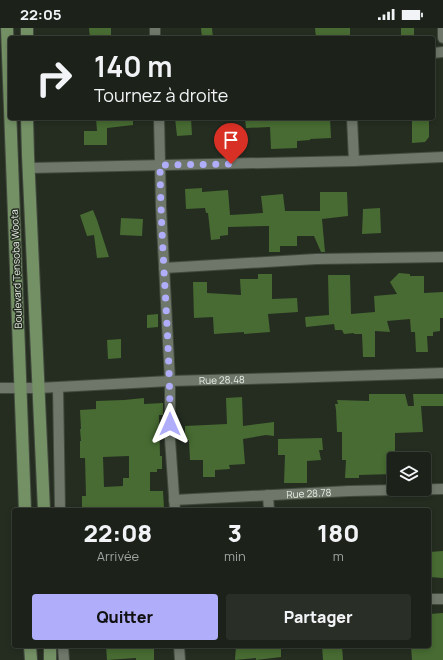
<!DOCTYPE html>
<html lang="fr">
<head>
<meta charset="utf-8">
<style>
  :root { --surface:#1c2219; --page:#292f26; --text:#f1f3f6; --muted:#a0a4a2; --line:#3a3f38; --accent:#b0aefa }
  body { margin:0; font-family:Manrope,sans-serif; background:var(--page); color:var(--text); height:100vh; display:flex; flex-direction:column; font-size:15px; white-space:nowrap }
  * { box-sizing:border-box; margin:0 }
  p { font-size:13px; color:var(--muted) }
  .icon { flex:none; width:22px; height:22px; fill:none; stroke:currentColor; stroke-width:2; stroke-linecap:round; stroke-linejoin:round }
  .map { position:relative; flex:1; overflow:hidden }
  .side { position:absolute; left:12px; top:480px; width:419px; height:140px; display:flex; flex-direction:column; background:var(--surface); border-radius:4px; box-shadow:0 2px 6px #0003,0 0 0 1px var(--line) }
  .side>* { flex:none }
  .top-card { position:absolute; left:8px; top:8px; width:427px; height:84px; border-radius:4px; box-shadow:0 2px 6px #0003,0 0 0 1px var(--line); background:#1c2219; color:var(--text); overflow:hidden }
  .buttons { position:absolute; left:387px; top:424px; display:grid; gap:8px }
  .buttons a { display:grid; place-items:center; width:44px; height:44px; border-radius:4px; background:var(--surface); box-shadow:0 2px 6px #0003,0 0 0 1px var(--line); font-size:20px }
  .pin { position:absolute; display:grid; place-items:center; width:34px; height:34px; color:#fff; margin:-41px -17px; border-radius:50% 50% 50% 0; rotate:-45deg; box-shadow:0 0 4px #0007 }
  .pin .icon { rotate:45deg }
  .me { position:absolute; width:44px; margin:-22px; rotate:0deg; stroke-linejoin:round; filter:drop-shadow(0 0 3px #0008) }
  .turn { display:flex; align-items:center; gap:14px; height:84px; padding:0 20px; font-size:18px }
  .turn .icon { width:52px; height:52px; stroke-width:2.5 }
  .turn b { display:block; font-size:28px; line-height:34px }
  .eta { display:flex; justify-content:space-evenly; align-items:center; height:68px; text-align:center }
  .eta b { font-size:24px; font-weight:800; line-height:28px }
  .action { display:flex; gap:8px; margin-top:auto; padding:8px 20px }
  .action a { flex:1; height:46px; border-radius:4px; background:var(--accent); color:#111; font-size:16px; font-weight:800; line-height:46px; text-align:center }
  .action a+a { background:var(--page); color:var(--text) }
  .status { display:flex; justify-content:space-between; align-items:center; height:28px; padding:0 20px; background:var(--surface); direction:ltr }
  .status svg { height:11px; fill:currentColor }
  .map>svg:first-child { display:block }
  .building { fill:#476b32; fill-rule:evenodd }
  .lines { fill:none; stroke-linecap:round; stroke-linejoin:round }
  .street-casing { stroke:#42493e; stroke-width:12 }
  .primary-casing { stroke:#42493e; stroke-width:14 }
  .street { stroke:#6e7769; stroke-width:10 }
  .primary { stroke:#749165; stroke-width:12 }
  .route { stroke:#b0aefa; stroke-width:7; stroke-dasharray:0 12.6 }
  .labels { text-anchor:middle; stroke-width:3; stroke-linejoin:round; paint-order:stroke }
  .street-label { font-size:10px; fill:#e6ece4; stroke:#252d21 }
</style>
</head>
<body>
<div class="status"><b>22:05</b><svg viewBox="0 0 49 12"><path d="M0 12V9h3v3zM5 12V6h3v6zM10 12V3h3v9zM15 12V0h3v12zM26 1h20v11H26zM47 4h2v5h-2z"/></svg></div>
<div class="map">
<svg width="443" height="632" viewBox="0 0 443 632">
  <rect width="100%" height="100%" fill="#252d21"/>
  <path class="building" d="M89 0H111V10H90Z
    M201 0H212L213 10H202Z
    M315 0H350V8L316 10Z
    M401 0H414V10H401Z
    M96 90H133V97L107 100V117H84V103H97Z
    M175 90H191L192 107 177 108Z
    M245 90H330L331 110 310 111V112L297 113V120L271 121 270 99 246 100Z
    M412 91H429V109L425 114 412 115Z
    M202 160V164L228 162 230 187 263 185 261 168 283 166 285 183H320V164H347L348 188 322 191 325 224H321L314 208H297V218H280V224H269V198L228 199V207L220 208V211L211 212 208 185H206L205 180 186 181 185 161Z
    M380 180 381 205 362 206 363 181Z
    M93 182 97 192 109 229 97 230 94 207 87 208 80 187Z
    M121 190 143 191 142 208 120 207Z
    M399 245 410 246V248H424V265L443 264V290H440V303L433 304V308H427L428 324H416L415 304H411L410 291 387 293 390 304 375 303V329H363L362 306H354V305L344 306 342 302H335L334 296 306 299 305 289 329 287 328 247H350L351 286 375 284 374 268 397 266 390 254Z
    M258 246H272V271L297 270 298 284 268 286 270 304 244 306V304L214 306 213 289 194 290 193 254H207V265L241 267 240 251H258Z
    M158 286V299L147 300V287Z
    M121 311V330L108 331 107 312Z
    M369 366H405L408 378H414L413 366H443V378H421L423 404 395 405V431H394V446L359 447V450H345L346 432H342V404H337L336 382 335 376H338L337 372 369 373Z
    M242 369 243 398 274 394V408L266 407 243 411 245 436 229 437 230 441 215 442V449H203V432H190L189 412H185V398L227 396 226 370Z
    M144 370V376L163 375V387H159L160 428H162V441H157V444H150V463H163L164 480H145L127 482H82V468H86L85 430H80V413H81L80 401H81L80 382 96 381V373L124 372ZM129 428V450H123V458L104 459 103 429Z
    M322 410 323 422H319L321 432 307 433V455H284L285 427H278V411Z
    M443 523V550L429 549V524Z
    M443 585V632H412L411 618H429V586Z
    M106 618H154V632H136V630L107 632Z
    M236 618 256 619V618H281V629L256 632V630L235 632Z
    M322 618H342L343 632H323Z"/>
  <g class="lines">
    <defs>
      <g id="street">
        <path d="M155 0V10"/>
        <path d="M443 0V10"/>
        <path d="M433 25 443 24"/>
        <path d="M159 90 161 179 170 353V411L175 482"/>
        <path d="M352 90 354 133"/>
        <path d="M29 140 354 133 443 129"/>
        <path d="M164 240 316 231 443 229"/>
        <path d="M58 359 60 482"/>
        <path id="s1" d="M0 360H39L170 353 284 350 443 345"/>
        <path d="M268 467 269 482"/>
        <path id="s2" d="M174 472 349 463 443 461"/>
        <path d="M429 571H443"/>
        <path d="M63 618 64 632"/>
        <path d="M179 618 180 632"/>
      </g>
      <path id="primary" d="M7 0 25 482
        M27 10V0
        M27 90 28 127 44 482
        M30 618 31 632
        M50 618V632"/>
    </defs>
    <use href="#street" class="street-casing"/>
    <use href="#primary" class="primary-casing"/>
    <use href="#street" class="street"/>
    <use href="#primary" class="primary"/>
  </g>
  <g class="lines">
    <path class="route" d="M170 396C170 310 161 224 160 137L231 136"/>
  </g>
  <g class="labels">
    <g class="street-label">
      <text transform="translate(16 241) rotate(-92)" y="4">Boulevard Tensoba Woota</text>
      <text dy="4" stroke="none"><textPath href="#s1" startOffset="222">Rue 28.48</textPath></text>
      <text dy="4" stroke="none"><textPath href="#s2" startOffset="135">Rue 28.78</textPath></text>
    </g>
  </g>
</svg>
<div class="buttons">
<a><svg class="icon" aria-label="layers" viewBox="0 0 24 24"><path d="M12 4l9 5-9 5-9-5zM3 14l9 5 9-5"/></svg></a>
</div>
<div class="pin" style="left:231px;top:136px;background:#d93025"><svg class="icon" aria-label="arrive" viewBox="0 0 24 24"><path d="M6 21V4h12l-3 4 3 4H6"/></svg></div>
<svg class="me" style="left:170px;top:396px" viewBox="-20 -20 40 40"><path d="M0-17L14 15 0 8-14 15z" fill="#b0aefa" stroke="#fff" stroke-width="4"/></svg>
<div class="top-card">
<div class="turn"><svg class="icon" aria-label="right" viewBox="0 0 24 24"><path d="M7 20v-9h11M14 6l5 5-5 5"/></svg><div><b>140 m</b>Tournez à droite</div></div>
</div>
<section class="side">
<div class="eta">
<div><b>22:08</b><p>Arrivée</p></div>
<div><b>3</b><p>min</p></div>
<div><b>180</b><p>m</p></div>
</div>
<div class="action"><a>Quitter</a><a>Partager</a></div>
</section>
</div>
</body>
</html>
